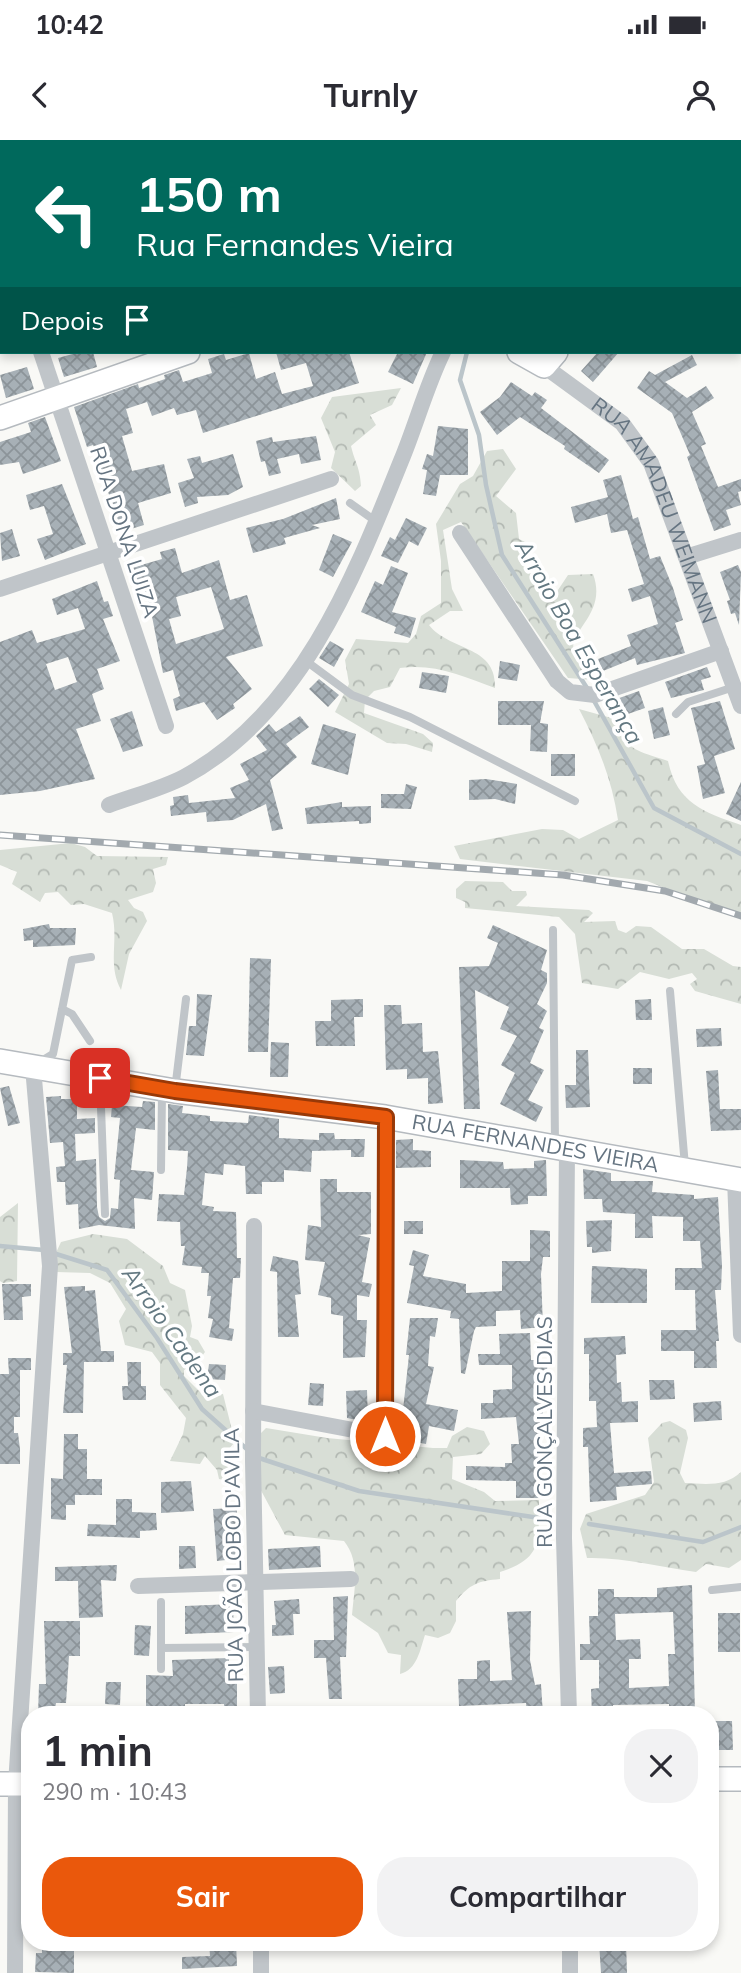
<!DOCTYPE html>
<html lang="pt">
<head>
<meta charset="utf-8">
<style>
  :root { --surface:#fff; --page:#f2f2f3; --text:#2b2b33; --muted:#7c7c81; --accent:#ea580c }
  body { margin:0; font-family:Mulish,sans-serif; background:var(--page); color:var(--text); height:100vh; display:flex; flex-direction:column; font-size:26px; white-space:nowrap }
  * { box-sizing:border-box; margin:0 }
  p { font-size:23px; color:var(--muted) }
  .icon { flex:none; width:38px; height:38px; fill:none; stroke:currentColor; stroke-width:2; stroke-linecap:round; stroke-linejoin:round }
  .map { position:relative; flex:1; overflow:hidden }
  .side { position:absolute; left:21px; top:1566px; width:698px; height:245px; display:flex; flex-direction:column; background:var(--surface); border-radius:28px; box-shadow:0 4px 10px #0003 }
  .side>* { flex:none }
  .top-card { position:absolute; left:0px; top:0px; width:742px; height:214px; box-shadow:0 4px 10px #0003; background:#00695c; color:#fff; overflow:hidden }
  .pin { position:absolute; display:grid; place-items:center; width:60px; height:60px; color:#fff; margin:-30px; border-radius:14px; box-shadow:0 4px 10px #0006 }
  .me { position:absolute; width:77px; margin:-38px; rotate:0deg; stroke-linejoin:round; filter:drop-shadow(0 0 5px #0008) }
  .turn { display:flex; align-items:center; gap:24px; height:147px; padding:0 21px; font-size:32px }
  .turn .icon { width:91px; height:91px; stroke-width:2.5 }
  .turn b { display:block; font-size:49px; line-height:60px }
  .then { display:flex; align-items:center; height:66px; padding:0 21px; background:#0003; gap:14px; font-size:26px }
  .round { display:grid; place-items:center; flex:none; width:74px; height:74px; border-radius:28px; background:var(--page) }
  .head { display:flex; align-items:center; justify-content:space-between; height:119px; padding:0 21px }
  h1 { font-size:42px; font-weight:700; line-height:52px }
  .primary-button { display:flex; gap:14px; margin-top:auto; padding:14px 21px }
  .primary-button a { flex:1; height:80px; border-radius:28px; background:var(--accent); color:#fff; font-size:28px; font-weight:700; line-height:80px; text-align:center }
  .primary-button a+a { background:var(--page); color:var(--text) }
  .status { display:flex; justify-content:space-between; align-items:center; height:49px; padding:0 35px; background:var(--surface); direction:ltr }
  .status svg { height:19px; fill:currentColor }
  header { display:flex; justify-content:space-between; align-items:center; height:91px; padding:0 21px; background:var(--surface); font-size:32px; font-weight:700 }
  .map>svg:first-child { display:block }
  .forest { fill:url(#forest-crowns) }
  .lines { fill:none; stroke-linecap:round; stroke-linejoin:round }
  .stream { stroke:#bbc5ca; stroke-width:4.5 }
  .building { fill:url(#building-cross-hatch); fill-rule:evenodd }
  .secondary-casing { stroke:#b5babf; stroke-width:26 }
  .lane { stroke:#c0c5c9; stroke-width:8 }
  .street { stroke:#c0c5c9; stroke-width:16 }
  .secondary { stroke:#fff; stroke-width:23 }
  .rail-casing { stroke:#a2a9ae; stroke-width:7 }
  .rail { stroke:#fff; stroke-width:4.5; stroke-dasharray:13; stroke-linecap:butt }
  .route-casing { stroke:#983908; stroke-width:18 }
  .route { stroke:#ea580c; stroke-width:12 }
  .labels { text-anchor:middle; stroke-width:7; stroke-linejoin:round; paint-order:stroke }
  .street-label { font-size:21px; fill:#657481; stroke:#fff }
  .water-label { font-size:23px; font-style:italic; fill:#647982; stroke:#fff }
</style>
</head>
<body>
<div class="status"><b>10:42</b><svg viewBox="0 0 49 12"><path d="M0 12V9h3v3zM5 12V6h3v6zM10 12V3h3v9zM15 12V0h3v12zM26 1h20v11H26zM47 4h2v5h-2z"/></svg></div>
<header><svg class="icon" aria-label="back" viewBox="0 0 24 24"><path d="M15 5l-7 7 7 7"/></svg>Turnly<svg class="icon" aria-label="person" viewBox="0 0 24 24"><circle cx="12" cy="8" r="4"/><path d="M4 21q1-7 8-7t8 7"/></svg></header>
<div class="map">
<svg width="741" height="1833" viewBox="0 0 741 1833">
  <defs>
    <pattern id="forest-crowns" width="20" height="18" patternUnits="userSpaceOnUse" patternTransform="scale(1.75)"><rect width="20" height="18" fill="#d8ded6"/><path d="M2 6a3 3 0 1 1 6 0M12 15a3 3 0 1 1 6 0" fill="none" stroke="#b3b9b3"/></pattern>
    <pattern id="building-cross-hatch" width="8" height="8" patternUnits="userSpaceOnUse" patternTransform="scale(1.75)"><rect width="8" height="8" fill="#a7b0b6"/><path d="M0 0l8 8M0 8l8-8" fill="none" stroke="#8c9499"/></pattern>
  </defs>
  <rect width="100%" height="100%" fill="#f9f9f6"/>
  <path class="forest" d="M401 248 392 265 370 275 376 285 351 306C355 323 360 327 361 346L355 351 331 328 335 312 321 278 332 257Z
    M503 309 516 329 496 356 516 373 519 399 533 406 526 417C530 435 538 449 554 456L568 435 593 434C608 474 567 491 574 512 577 522 588 532 594 540L568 538 461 382 443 390 452 449 463 471H450L429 485C449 511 497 505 495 548 463 536 434 523 400 528L390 547 374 551 365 560 364 573 423 594 433 603 432 612 406 604 387 603 335 572 349 544 345 520 356 499 408 503 416 494 421 476 441 463V421L436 384 460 344 473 336 487 311Z
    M579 569 615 579C629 613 636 610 668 621 677 663 703 672 741 685V778L647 741 460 719 454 706 542 689 563 690 579 699 618 680C612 640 598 605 579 569Z
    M71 703 85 707 97 716 168 717 166 725 153 729 156 743 153 752 128 760 134 768 143 772 147 781 129 814 121 850C107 824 119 802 112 773L84 764 71 765 58 752 45 753 40 762 12 744 17 732 0 725V710Z
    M465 741 503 742 512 751H526L527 755 516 766 589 770 593 773 584 782 615 781 618 790 626 793 636 786 651 787 682 809H704L733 826 741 827V864L695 851 690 844 697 839 692 833 669 839 640 832 618 849 582 843 575 794 559 777 465 768V762L456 758V749Z
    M18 1063 17 1141 3 1143 0 1141V1077Z
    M93 1094 127 1099 163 1126 170 1143 185 1150 192 1186 190 1197 198 1200 205 1212 197 1223 184 1230V1236L201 1253 223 1254 235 1302 226 1312 231 1328 224 1340 219 1339 217 1330 205 1316 200 1324 170 1321 183 1294 186 1278 160 1245V1223L152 1212 125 1205 119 1181 126 1169 110 1143 90 1133 56 1132 53 1119 61 1102Z
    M670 1281 686 1290 688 1298 680 1333 685 1343C706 1344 725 1347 741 1332V1420L729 1428 706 1424 696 1432C659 1427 624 1417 587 1418L580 1389 586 1374 645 1355 654 1342 648 1298 662 1283Z
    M467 1287 484 1291 490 1304 481 1314 453 1317 452 1339 484 1352 495 1361 539 1360C538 1400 544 1418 500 1432V1439C478 1441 470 1444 456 1461V1481L450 1493 438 1498 425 1495C420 1510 417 1530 400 1534L401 1515 388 1513 378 1493 352 1475C354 1450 361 1422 344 1401L285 1395 257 1343 260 1294 266 1288 327 1298 433 1308H447L452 1296Z"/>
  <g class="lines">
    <path class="stream" d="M467 212 460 240 479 295 486 345 502 415 587 548
      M593 559 654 668 741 714
      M0 1106 44 1110
      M53 1113 107 1130 157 1198 202 1269 249 1311
      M256 1317 359 1351 546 1379
      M589 1384 703 1402 741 1387"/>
  </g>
  <path class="building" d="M80 212H93L97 227 64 237 58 218Z
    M276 212H349L359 243 203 293 196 270 177 275 174 268 152 276 147 262 126 269 133 293 122 296 132 331 164 324 171 353 138 363 144 385 121 392 93 305 87 307 74 267 138 244 139 248 165 239 164 235 179 230 183 242 212 233 208 219 224 214 226 220 249 213 256 239 275 232 282 254 313 246 306 223 281 230Z
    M398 212H427L413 244 388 232Z
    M598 212H619L593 242 581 231Z
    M692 215 697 225 665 242 687 258 706 246 714 258 692 272 706 304 701 306 718 347 741 339V351L738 352 741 365 726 370 731 385 714 391 687 317 690 315 672 273 637 248 649 231 655 235Z
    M27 227 34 249 6 258 0 235Z
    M511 242 532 256 535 252 547 260 541 268 609 320 599 333 564 309 565 306 520 277 497 295 480 272 500 257Z
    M45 277 61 321 23 334 19 322 0 325V302L31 292 28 283Z
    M438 286 468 289V335H440L436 356 423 354 427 330 422 329 427 314 433 316Z
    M316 296 321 320 301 324 299 314 277 319 281 333 269 336 265 321 261 322 256 301 272 297 273 302Z
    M233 314 243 347 228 355 197 357 198 363 185 367 178 343 194 338 187 319 200 316 202 323Z
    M621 335 633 379 638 377 650 419 660 416 673 448 683 480 675 483 685 513 637 525 635 518 603 531 598 519 631 506 627 495 658 484 650 456 632 462 628 449 644 444 627 390 611 393 607 374 575 383 571 367 608 357 603 340Z
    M62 344 86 404 45 420 37 399 53 394 44 366 30 370 26 355Z
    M336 358 340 379 312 385 320 388 284 398 286 404 253 413 246 388 283 379Z
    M406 378 427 388 418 406 409 401 398 423 381 416 390 397 395 400Z
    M12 389 20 416 2 421 0 393Z
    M333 394 352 402 333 437 319 430Z
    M175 408 182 433 219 420 230 460 247 455 263 506 226 517 252 549 233 564 235 568 217 580 204 562 176 571 173 559 180 556 173 530 163 533 150 466 142 443 135 445 131 428 162 419 160 412ZM211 447 224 489 176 504 169 479 181 476 176 457Z
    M738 425 741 432 739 485 735 473 731 474 727 461 730 460 720 432Z
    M391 426 408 433 392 472 416 478 410 498 394 493 396 487 361 472 375 441 383 445Z
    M97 441 104 462 108 461 113 476 103 479 120 521 97 529 104 549 92 554 101 581 76 589 95 639 40 651 0 655V502L32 490 37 503 85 489 78 468 57 475 52 459ZM68 517 77 542 55 550 46 524Z
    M330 501 344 509 334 527 319 518Z
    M500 521 520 525 517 541 498 538Z
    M707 527 711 537 701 540 704 550 671 558 665 542Z
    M422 532 449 536 446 553 419 548Z
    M319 539 339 555 328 567 309 549Z
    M639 551 645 568 628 574 625 568 612 573 608 562Z
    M498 561H544L540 583 548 584 547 612 530 611 531 585H498Z
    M720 561 735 609 714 616 725 653 703 659 697 626 705 624 691 568Z
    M663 567 670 595 654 599 648 571Z
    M132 571 143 606 123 612 110 579Z
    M300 576 309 587 286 604 297 617 270 640 283 689 272 691 266 664 233 680 207 682 206 672 171 676 170 666 174 665 173 657 188 655 189 663 235 658 230 648 249 640 240 624 267 610 256 596 269 584 276 592Z
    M323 584 356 594 348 635 311 624Z
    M551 614H575V636H551Z
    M486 639 517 644 515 664 495 659 469 660V640Z
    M741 642V681L726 674Z
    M406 644 417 647 411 669 381 668V654H404Z
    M342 662V667L371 666V683L359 684V681L307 684 305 668Z
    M49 784 50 788H76L75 805 33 807V800L24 801 23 789Z
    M493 785 547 810 541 830 547 833V843L537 864 547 871 539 888 544 890 530 923 544 930 528 960 543 967 536 982 500 964 515 933 501 925 517 896 500 889 509 867 475 850 480 969H464L459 827 489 826 498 803 487 798Z
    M250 818 271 819 268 912H248Z
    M197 854 212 855 204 916 186 915 189 886H196Z
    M363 859V877H354L355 906H316L315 881H331V860Z
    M651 859 652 880H636L635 860Z
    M384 865H401L402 884 422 883 423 912 438 911 443 963 428 964V938L407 939V929L386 930Z
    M721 888 722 906 697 907 696 889Z
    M271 902 289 903 288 937H270Z
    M576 910H588L590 967 566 968 565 945H576Z
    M633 928H652V944H633Z
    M718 930 720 969H716H741V990L711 991 706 931Z
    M9 946 20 983 8 986 0 948Z
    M61 956V959H77V979L95 978V993L75 994 76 1021 96 1019 97 1067 99 1077 105 1081 110 1078 111 1068 118 1069 120 1040 114 1039 120 978 111 977 112 965 142 967 143 961 155 962V990L136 988 131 1030 154 1032 152 1060 134 1058 135 1089 99 1085 79 1089 78 1064 66 1065 65 1042H57L56 1027 65 1026 63 1002 50 1003 46 957Z
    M168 964 183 966 182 973 210 976V981L248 983 249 975 279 979V998L319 1000V993H334L335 999H365L364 1017H351V1010L312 1011 311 1032 284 1030V1042H262V1054H246L245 1026 224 1024 223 1035 205 1033 202 1065 214 1067 213 1071 236 1072 237 1118H241L240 1138H233L229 1188 234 1189 232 1201 209 1197 213 1179 208 1178 211 1156H207L209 1133H201L202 1127 182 1125 185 1106H181L180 1082 157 1081 159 1054 184 1055 187 1028 188 1011 168 1010Z
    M413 999V1010L431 1011V1027L396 1028V1000Z
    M460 1020 503 1022 504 1029 534 1028V1021L546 1020 547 1056H528V1064L511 1065 510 1048H460Z
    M583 1029 611 1033V1041H653L652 1052 694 1055V1059L718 1057 722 1125 721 1150H715L719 1201H716L717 1228H694V1211H661V1190H696L695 1150H675V1128H702L700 1101H683V1077L652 1076 653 1098H635V1074L603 1072 602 1059H584Z
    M320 1039H337V1052H371V1094L358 1095 370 1098 362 1142 372 1144 369 1157 357 1155V1180H367L365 1217 343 1218V1176L331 1174V1158L318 1155 325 1122 305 1120 308 1085 321 1087Z
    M612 1080 611 1111 592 1113V1107H587L586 1081Z
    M404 1081H423V1094H404Z
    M530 1090 550 1091V1117H543L541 1134 543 1187 521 1189 520 1170 496 1171V1186L476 1187 474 1191 465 1234 461 1233 459 1179 450 1178 451 1171 407 1163 414 1126 409 1125 413 1110 429 1115 423 1136 466 1144V1153L502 1151V1121H530Z
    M273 1116 298 1121 301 1154 295 1155 299 1197H278L277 1132 270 1131Z
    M592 1126 647 1129V1163H591Z
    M2 1144H31V1156L22 1157 23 1180H4Z
    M85 1146V1151L95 1150 101 1211H114V1222H84L83 1273H63L67 1225H63V1213H72L64 1147Z
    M410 1178H438L435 1197 430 1196 428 1226 434 1227 426 1264 458 1270 454 1291 429 1286 426 1304 405 1300 409 1280 402 1279 409 1215H406Z
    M530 1193 531 1220H548L542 1282H540L542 1358H516V1341L466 1340V1326L505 1327V1323H512L511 1304H519L516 1277 481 1279V1263H493V1250L512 1249V1225H479L478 1214H500L499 1194Z
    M625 1196 626 1214 616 1215 617 1243 621 1242 622 1262 638 1261V1282L610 1283 614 1333 651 1331 652 1344 616 1347 617 1360 590 1362 588 1307H583V1288L597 1287 596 1261H589V1214H584V1198Z
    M8 1218H31V1230H20V1277H14V1293H18L20 1309V1324H0V1234H9Z
    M127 1222H141V1246H146V1260H123L122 1246H128Z
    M209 1224 226 1225 225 1240 207 1239Z
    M649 1240H674L675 1259 650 1260Z
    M310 1243 324 1244 323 1266 308 1265Z
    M367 1250 368 1282 347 1278 346 1251Z
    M721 1261 722 1280 694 1282 693 1263Z
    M64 1294H78V1309H87V1339H102V1355H75V1365H66V1380L51 1379V1338L63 1339Z
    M191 1341 194 1371 161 1373V1342Z
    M116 1359H132V1372L156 1373 157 1390 140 1391V1398L87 1396 88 1384 116 1385Z
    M237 1368 235 1419 217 1421 213 1369Z
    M179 1406H195L196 1428 179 1429Z
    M320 1406 321 1427 269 1430 268 1409Z
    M117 1425 116 1441 101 1440 103 1477 79 1478 78 1441H55V1427Z
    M692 1445 695 1575H669V1564L613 1565V1575H592L591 1549 599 1548V1520H580V1504H590L589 1476H598V1449H614V1457H657V1448ZM673 1472 675 1514H668L669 1546 629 1548V1519H641L640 1499 616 1500 615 1474Z
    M348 1456 346 1517H340L342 1559H329L326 1518H314V1500H334L333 1457Z
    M299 1459 300 1474H293L294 1495 272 1496V1485H276L274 1461Z
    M233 1464 234 1492 185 1494V1466Z
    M531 1471 530 1520 535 1545 541 1544 543 1575H527L526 1563 459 1566 458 1539H477V1521L490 1520V1541L512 1540 507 1472Z
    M718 1473H740V1512H718Z
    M44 1481H80V1516H69L66 1563H56L54 1575H38L39 1544H46Z
    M135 1485 151 1486 149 1516 134 1515Z
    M229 1518V1538L237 1537V1575H225L224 1564H185V1575H146V1535L173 1536 172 1520Z
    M284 1526 285 1553 270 1554 268 1527Z
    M106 1542H121L120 1565 105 1564Z
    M714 1581H732L733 1610H714Z
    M42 1802H74V1833L35 1832 36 1813H42Z
    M209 1802H236L237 1826 182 1829V1817L210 1816Z
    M599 1802H626L627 1833H601Z"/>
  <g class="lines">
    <defs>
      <g id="secondary">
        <path d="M392 0 393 2"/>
        <path d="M740 115H741"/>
        <path d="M519 212 544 226 556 212"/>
        <path d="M0 278 188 212"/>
        <path id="s2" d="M0 921 175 951 385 977 741 1040"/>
        <path d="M710 1639H741"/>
        <path d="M0 1644H30"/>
      </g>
    </defs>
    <use href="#secondary" class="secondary-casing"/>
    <path class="lane" d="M551 0 552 2
      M0 8 2 7
      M350 363 374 380
      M306 521 352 555 410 577 575 661
      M676 574 688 562 734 547
      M553 790 555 1004
      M670 851 685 1026
      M62 869 72 874 90 901
      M40 922 53 914 72 820 91 817
      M100 941 105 1074
      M175 950 186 859
      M161 1030 162 953
      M712 1450 741 1447
      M161 1462V1529
      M161 1508 257 1507"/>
    <g class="street">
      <path d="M280 2 286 0"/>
      <path d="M450 2 453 0"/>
      <path d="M740 10H741"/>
      <path d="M0 87 2 93"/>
      <path d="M41 212 166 586"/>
      <path id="s1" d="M544 226 622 283 651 323 741 566"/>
      <path d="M460 393 557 541 570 552 595 555 721 511"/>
      <path d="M686 417 741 400"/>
      <path d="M0 449 331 339"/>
      <path d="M109 665C133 656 161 649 184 637 301 574 354 438 401 321 416 285 426 247 443 212"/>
      <path d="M567 1009 564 1398 569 1575"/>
      <path d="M735 1039 741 1195"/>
      <path d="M254 1086 253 1321 258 1575"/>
      <path d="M253 1271 385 1296V977"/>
      <path d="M138 1446 351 1439"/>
      <path d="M261 1802V1833"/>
      <path d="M15 1833 16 1644 50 1126 33 927"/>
      <path d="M570 1833V1802"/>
    </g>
    <use href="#secondary" class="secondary"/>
    <defs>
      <path id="rail" d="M0 695 563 735 665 751 741 776"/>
    </defs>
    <use href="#rail" class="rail-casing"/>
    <use href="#rail" class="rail"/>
  </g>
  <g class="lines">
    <defs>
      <path id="route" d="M100 938 175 951 386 977 385 1296"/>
    </defs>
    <use href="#route" class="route-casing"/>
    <use href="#route" class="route"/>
  </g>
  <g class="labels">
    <g class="street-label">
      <text dy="7" stroke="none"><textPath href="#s1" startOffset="189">RUA AMADEU WEIMANN</textPath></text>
      <text transform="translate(124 392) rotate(72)" y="7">RUA DONA LUIZA</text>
      <text dy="7" stroke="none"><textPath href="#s2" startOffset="542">RUA FERNANDES VIEIRA</textPath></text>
      <text transform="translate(545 1292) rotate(-90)" y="7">RUA GONÇALVES DIAS</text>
      <text transform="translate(234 1415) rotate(-91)" y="7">RUA JOÃO LOBO D'AVILA</text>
    </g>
    <g class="water-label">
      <text transform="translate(579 502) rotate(60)" y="8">Arroio Boa Esperança</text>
      <text transform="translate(172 1192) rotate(55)" y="8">Arroio Cadena</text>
    </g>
  </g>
</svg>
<div class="pin" style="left:100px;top:938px;background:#d93025"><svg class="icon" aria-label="arrive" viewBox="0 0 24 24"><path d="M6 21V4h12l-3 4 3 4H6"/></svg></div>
<svg class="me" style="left:385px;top:1296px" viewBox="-20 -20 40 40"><circle r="17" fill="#ea580c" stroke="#fff" stroke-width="3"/><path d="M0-11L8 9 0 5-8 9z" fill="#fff"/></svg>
<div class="top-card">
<div class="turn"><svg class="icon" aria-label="left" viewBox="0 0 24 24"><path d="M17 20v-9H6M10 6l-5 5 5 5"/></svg><div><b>150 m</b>Rua Fernandes Vieira</div></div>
<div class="then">Depois<svg class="icon" aria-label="arrive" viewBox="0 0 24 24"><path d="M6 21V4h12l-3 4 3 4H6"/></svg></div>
</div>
<section class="side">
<div class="head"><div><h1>1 min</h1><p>290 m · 10:43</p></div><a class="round"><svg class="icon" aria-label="close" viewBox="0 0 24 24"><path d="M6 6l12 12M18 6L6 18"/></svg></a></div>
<div class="primary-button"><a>Sair</a><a>Compartilhar</a></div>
</section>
</div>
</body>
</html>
